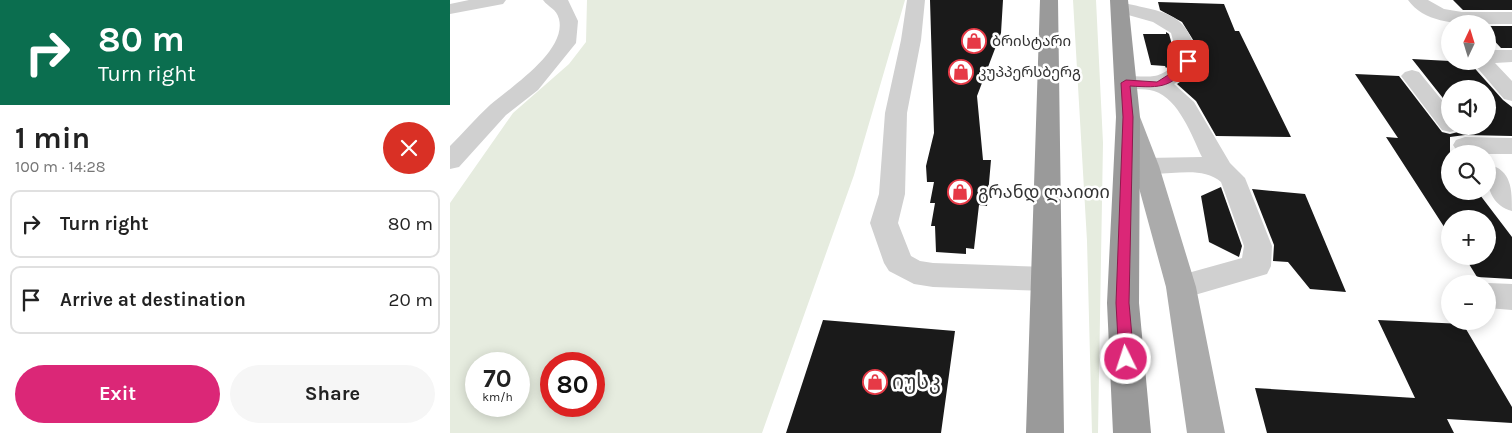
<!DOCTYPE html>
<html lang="en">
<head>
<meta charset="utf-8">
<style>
  :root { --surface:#fff; --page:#f6f6f6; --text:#222; --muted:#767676; --line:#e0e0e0; --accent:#db2777 }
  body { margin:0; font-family:Karla,"Noto Sans Georgian",sans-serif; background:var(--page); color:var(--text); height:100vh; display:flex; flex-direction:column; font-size:19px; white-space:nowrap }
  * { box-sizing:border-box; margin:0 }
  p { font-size:16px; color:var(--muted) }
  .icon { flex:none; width:28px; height:28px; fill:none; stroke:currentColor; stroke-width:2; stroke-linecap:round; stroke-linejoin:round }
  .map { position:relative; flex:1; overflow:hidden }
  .details { display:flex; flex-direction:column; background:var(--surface); width:450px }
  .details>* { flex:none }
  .banner { background:#0b6e4f; color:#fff; overflow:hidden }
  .needle { width:32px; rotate:4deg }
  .controls { position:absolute; left:991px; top:15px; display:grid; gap:10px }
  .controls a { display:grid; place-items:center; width:55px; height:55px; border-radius:50%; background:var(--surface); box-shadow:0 2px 12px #0003; font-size:25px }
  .speed { position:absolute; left:15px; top:352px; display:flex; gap:10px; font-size:25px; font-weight:700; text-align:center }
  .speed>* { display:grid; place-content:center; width:65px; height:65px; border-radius:50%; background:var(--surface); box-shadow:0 2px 12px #0003; line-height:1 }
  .speed small { font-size:12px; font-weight:400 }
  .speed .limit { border:8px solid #d22; background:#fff; color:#111 }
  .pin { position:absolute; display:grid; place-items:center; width:42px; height:42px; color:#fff; margin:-21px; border-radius:10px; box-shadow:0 2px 8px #0006 }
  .me { position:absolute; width:55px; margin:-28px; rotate:356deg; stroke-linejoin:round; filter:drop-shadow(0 0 4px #0008) }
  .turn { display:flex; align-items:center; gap:18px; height:105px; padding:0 15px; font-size:22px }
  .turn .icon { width:65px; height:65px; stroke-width:2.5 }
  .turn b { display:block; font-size:35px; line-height:42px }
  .round { display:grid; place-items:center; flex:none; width:52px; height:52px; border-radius:26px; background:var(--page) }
  .head { display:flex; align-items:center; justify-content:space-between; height:85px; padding:0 15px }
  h1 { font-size:30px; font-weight:700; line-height:38px }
  .cta { display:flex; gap:10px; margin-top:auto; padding:10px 15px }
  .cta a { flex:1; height:58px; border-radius:30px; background:var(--accent); color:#fff; font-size:20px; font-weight:700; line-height:58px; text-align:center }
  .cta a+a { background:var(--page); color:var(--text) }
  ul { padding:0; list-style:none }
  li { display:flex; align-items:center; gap:15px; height:68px; margin:0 10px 8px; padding:0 5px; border:2px solid var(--line); border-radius:10px }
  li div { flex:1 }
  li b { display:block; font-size:19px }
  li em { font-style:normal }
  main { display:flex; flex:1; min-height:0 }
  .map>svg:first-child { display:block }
  .green { fill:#e6ecdf; fill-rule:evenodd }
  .building { fill:#1a1a1a }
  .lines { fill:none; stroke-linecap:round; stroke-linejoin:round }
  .minor { fill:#d0d0d0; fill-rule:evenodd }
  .major { fill:#ababab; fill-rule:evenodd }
  .highway { fill:#9a9a9a; fill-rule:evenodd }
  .route { fill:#db2777; stroke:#8e194d }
  .labels { text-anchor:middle; stroke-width:5; stroke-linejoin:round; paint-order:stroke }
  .far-poi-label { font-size:15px; fill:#333; stroke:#fff; text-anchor:start }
  .poi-label { font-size:18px; fill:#333; stroke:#fff; text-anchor:start }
  .near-poi-label { font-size:21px; fill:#333; stroke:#fff; text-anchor:start }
</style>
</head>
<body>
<main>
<section class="details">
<div class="banner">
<div class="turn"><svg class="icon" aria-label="right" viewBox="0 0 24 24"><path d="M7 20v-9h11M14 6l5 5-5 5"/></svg><div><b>80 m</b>Turn right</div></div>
</div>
<div class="head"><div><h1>1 min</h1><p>100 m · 14:28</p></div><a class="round" style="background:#d93025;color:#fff"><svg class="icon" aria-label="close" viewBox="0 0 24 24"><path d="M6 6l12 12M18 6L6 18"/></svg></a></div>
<ul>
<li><svg class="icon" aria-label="right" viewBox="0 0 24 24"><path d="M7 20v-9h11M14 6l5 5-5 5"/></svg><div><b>Turn right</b></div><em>80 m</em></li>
<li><svg class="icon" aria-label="arrive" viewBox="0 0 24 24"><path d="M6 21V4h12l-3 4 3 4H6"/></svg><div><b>Arrive at destination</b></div><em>20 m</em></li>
</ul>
<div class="cta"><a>Exit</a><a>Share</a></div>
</section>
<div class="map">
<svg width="1062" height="433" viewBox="0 0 1062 433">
  <rect width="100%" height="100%" fill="#fff"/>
  <path class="green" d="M137 0H455L404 175 312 433H0V203L63 113 119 64 136 42ZM26 364H69V406H26ZM101 364H144V406H101Z
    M623 0H646L653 143 648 433H642L637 241Z"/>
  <path class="building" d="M480 0H553L551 33 527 96 533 160H541L537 206 529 205 524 249 516 248V254L486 252 485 226H481L485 203H480L484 182H477L476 166 484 133Z
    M1003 0H1062V10H1013Z
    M708 2 774 4 785 31H789L841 137 766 136 746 101 727 84 737 77 749 62 745 43 732 22 710 10Z
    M1038 26H1062V48H1051L1038 34Z
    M716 32 719 34 726 59 716 68 715 66 701 65 693 34H716Z
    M962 59 1019 62 1053 100 1062 107V136L1015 135 1000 137V191H1027L1062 237V279L1027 277 1014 256H1038V219H1000V236L936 137 948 138 905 74 949 76 992 132 1000 134 1008 132 1013 126H1038V89H1000V107Z
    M771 187 792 246 789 257 759 242 751 196Z
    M802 189 855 194 896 292 860 289 838 262 823 261 824 245Z
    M373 320 505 331 491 433H336Z
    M928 320 1013 324 1062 407V423L997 419 1004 433H817L805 388 965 398Z"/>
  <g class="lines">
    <path class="minor" d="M19 0H56L53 4 0 14V4Z
      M93 0H118L128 21 126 43 88 90 56 115 9 167 0 169V146C13 133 26 118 40 105 61 87 117 51 109 19 106 8 99 8 93 0Z
      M457 0H475L471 40 457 113 455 194 448 223 461 256 470 261 483 263 597 267 608 270 612 279 608 288 597 291 483 287 464 284 439 271 434 263 420 223 429 194 435 113 451 40Z
      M958 0H978L994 9 1012 12H1062V24C1030 23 979 30 958 0Z
      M670 2C715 13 738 10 748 61L736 76 724 84 744 102 780 163 795 178 822 246 821 266 817 274 731 299 720 296 716 287 720 278 792 258 794 246 771 182C749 163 713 179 687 172L683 166 687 160 696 158 752 157C742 136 729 99 704 91 693 88 680 90 668 88L665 83 668 78C695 72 706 86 728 60L721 33 703 22 664 11 661 7 664 3Z
      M1044 50H1062V62L1045 63 1062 81V101L1054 99 1024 64 1025 61H1038V52Z
      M962 70 969 72 1000 110V126H1011L1008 130 1000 132 992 130 951 76 955 72Z
      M1015 137 1062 138V154H1009L1003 145 1006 140Z
      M1038 164C1062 170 1062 190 1062 211 1040 205 1035 183 1038 164Z
      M1038 283 1062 284V310L1038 308Z"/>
    <path class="major" d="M678 110 686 112 690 117 709 166 746 287 775 433H737L716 287 683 166 666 117 670 112Z"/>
    <path class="highway" d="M590 0H608L614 433H576Z
      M660 0H678L690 117 689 303 701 433H663L657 303 666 117Z"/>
  </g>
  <path class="route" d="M738 58 742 61C722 88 712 88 680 86L683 117 679 303 684 359 681 363 676 365 672 363 669 359 666 303 673 117 671 83 676 80 707 82 726 70Z"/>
  <defs>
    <symbol id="shop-ring" viewBox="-11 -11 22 22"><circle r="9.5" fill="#fff" stroke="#e63946" stroke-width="1.5"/><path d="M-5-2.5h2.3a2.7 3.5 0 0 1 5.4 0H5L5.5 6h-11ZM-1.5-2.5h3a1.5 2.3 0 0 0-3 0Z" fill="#e63946"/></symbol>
  </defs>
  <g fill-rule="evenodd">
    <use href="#shop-ring" x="510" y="27" width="28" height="28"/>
    <use href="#shop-ring" x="497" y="58" width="28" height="28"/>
    <use href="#shop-ring" x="496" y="178" width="28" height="28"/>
    <use href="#shop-ring" x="411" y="368" width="28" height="28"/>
  </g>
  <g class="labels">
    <g class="far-poi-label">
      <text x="542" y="46">ბრისტარი</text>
      <text x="528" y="77">კუპპერსბერგ</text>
    </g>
    <g class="poi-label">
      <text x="528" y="198">გრანდ ლაითი</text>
    </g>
    <g class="near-poi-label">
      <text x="442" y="389">იუსკ</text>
    </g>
  </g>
</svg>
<div class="controls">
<a><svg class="needle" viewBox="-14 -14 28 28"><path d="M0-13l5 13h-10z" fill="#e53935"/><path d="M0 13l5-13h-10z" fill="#767676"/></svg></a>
<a><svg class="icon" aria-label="sound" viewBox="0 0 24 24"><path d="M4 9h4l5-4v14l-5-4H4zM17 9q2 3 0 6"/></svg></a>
<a><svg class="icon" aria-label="search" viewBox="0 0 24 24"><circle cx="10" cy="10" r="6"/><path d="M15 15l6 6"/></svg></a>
<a>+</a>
<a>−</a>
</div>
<div class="speed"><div>70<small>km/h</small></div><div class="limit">80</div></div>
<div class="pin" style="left:738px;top:61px;background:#d93025"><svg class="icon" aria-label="arrive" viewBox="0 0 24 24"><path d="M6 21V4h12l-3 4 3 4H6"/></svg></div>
<svg class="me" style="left:676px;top:359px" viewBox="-20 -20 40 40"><circle r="17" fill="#db2777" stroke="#fff" stroke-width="3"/><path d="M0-11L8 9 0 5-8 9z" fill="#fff"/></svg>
</div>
</main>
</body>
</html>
